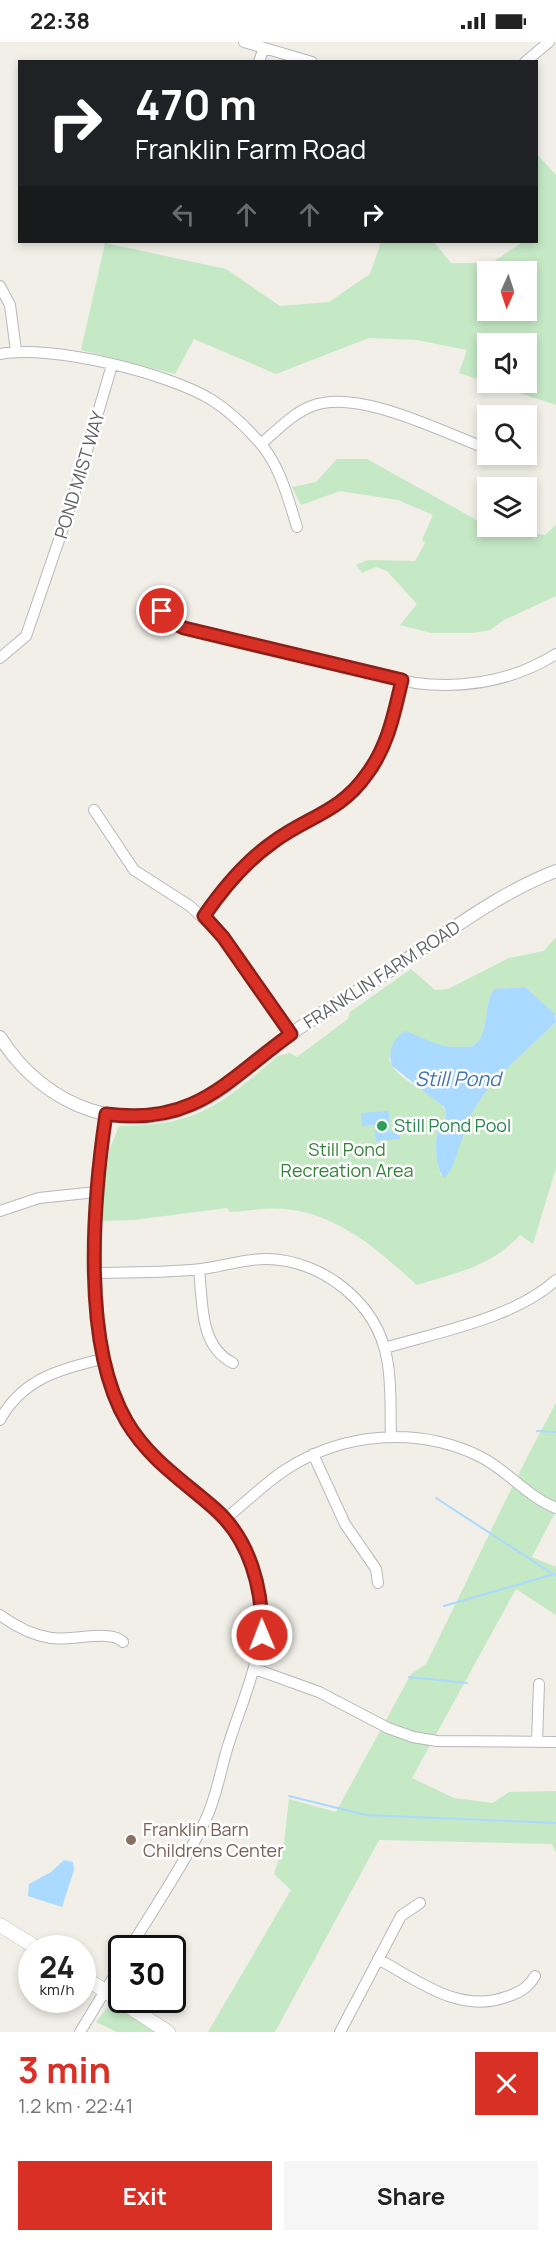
<!DOCTYPE html>
<html lang="en">
<head>
<meta charset="utf-8">
<style>
  :root { --surface:#fff; --page:#f6f6f6; --text:#222; --muted:#767676; --accent:#d93025 }
  body { margin:0; font-family:Manrope,sans-serif; background:var(--page); color:var(--text); height:100vh; display:flex; flex-direction:column; font-size:22px; white-space:nowrap }
  * { box-sizing:border-box; margin:0 }
  p { font-size:20px; color:var(--muted) }
  .icon { flex:none; width:33px; height:33px; fill:none; stroke:currentColor; stroke-width:2; stroke-linecap:round; stroke-linejoin:round }
  .map { position:relative; height:1990px; overflow:hidden }
  .details { display:flex; flex-direction:column; background:var(--surface); flex:1 }
  .details>* { flex:none }
  .banner { position:absolute; left:18px; top:18px; width:520px; height:183px; border-radius:0px; box-shadow:0 3px 9px #0003; background:#202124; color:#fff; overflow:hidden }
  .needle { width:39px; rotate:183deg }
  .controls { position:absolute; left:477px; top:219px; display:grid; gap:12px }
  .controls a { display:grid; place-items:center; width:60px; height:60px; border-radius:0px; background:var(--surface); box-shadow:0 3px 9px #0003; font-size:30px }
  .speed { position:absolute; left:18px; top:1893px; display:flex; gap:12px; font-size:30px; font-weight:700; text-align:center }
  .speed>* { display:grid; place-content:center; width:78px; height:78px; border-radius:50%; background:var(--surface); box-shadow:0 3px 9px #0003; line-height:1 }
  .speed small { font-size:15px; font-weight:400 }
  .speed .limit { border:3px solid #111; border-radius:9px; background:#fff; color:#111 }
  .pin { position:absolute; display:grid; place-items:center; width:51px; height:51px; color:#fff; margin:-26px; border:3px solid #fff; border-radius:50%; box-shadow:0 2px 6px #0007 }
  .me { position:absolute; width:66px; margin:-33px; rotate:359deg; stroke-linejoin:round; filter:drop-shadow(0 0 4px #0008) }
  .turn { display:flex; align-items:center; gap:21px; height:126px; padding:0 18px; font-size:27px }
  .turn .icon { width:78px; height:78px; stroke-width:2.5 }
  .turn b { display:block; font-size:42px; line-height:51px }
  .lanes { display:flex; align-items:center; height:57px; padding:0 18px; background:#0003; justify-content:center; gap:30px; direction:ltr }
  .lanes .off { opacity:.35 }
  .round { display:grid; place-items:center; flex:none; width:63px; height:63px; border-radius:0px; background:var(--page) }
  .overview { display:flex; align-items:center; justify-content:space-between; height:102px; padding:0 18px }
  h1 { font-size:36px; font-weight:700; line-height:45px; color:var(--accent) }
  .action { display:flex; gap:12px; margin-top:auto; padding:12px 18px }
  .action a { flex:1; height:69px; border-radius:0px; background:var(--accent); color:#fff; font-size:24px; font-weight:700; line-height:69px; text-align:center }
  .action a+a { background:var(--page); color:var(--text) }
  .status { display:flex; justify-content:space-between; align-items:center; height:42px; padding:0 30px; background:var(--surface); direction:ltr }
  .status svg { height:16px; fill:currentColor }
  .map>svg:first-child { display:block }
  .green { fill:#c5e8c5; fill-rule:evenodd }
  .water { fill:#aadaff }
  .lines { fill:none; stroke-linecap:round; stroke-linejoin:round }
  .stream { stroke:#aadaff; stroke-width:2 }
  .minor-casing { stroke:#b5b8bc; stroke-width:12 }
  .tertiary-casing { stroke:#b5b8bc; stroke-width:14 }
  .secondary-casing { stroke:#b6babf; stroke-width:15 }
  .minor { stroke:#fff; stroke-width:10 }
  .tertiary { stroke:#fff; stroke-width:12 }
  .secondary { stroke:#fff; stroke-width:14 }
  .route-casing { stroke:#8d1f18; stroke-width:15 }
  .route { stroke:#d93025; stroke-width:10 }
  .leisure-dot { fill:#2e9e5b; stroke:#fff; stroke-width:2 }
  .education-dot { fill:#8d6e63; stroke:#fff; stroke-width:2 }
  .labels { text-anchor:middle; stroke-width:5; stroke-linejoin:round; paint-order:stroke }
  .street-label { font-size:18px; fill:#5f6368; stroke:#fff }
  .leisure-label { font-size:18px; fill:#27864d; stroke:#fff; text-anchor:start }
  .park-label { font-size:18px; fill:#348238; stroke:#fff }
  .education-label { font-size:18px; fill:#785e54; stroke:#fff; text-anchor:start }
  .water-label { font-size:20px; font-style:italic; fill:#4174aa; stroke:#fff }
</style>
</head>
<body>
<div class="status"><b>22:38</b><svg viewBox="0 0 49 12"><path d="M0 12V9h3v3zM5 12V6h3v6zM10 12V3h3v9zM15 12V0h3v12zM26 1h20v11H26zM47 4h2v5h-2z"/></svg></div>
<div class="map">
<svg width="556" height="1990" viewBox="0 0 556 1990">
  <rect width="100%" height="100%" fill="#f1efe8"/>
  <path class="green" d="M537 112 556 133V363L459 331 467 308 417 298 369 296 276 332 194 297 175 332 81 308 105 201 226 227 280 264 329 260 370 232 381 200H434L451 221H491L523 200H537ZM488 230H526V268H488ZM488 302H526V340H488Z
    M337 417H367L491 486 545 493 556 483V554L504 578 490 588 472 591H431L400 583 417 562 387 529 376 525 362 531 356 523 368 518 415 519 425 501 422 498 433 473 398 458 340 449 301 463 292 445 316 440Z
    M556 895V974L525 945 494 947C482 965 491 991 473 1004 450 1007 433 1004 413 992L390 1012 389 1018C399 1043 435 1047 446 1070 446 1078 440 1081 438 1088 434 1101 437 1122 441 1134L470 1074 482 1055 495 1038 556 980V1126L533 1202 520 1193C490 1225 458 1230 417 1243 379 1209 339 1172 285 1167 267 1165 247 1169 230 1170L227 1166 133 1178 100 1179 109 1109 119 1084C198 1084 220 1063 278 1014L290 1011 297 1015 348 977 350 970 411 927 435 948 448 947 509 916 544 909Z
    M556 1361V1469L532 1515 556 1525V1573L516 1547 412 1736 454 1756 493 1761 509 1750 556 1749V1811L552 1802 379 1798 275 1990H208L291 1848 274 1832 284 1801 289 1757 336 1770 411 1632 426 1622C470 1535 509 1446 556 1361Z
    M114 1964 155 1990H117L96 1980 106 1967Z"/>
  <path class="water" d="M525 945 555 972 556 980 495 1038 482 1055 470 1074 452 1126 445 1136C435 1130 434 1096 439 1086 443 1077 449 1075 444 1065L392 1024C387 1012 393 995 406 989 433 1000 442 1008 473 1004 491 991 482 965 494 947Z
    M389 1069 390 1090H399L400 1097 376 1099 375 1083 362 1084 361 1071Z
    M64 1818 73 1820 74 1828 62 1865 28 1854 29 1842 51 1830Z"/>
  <g class="lines">
    <path class="stream" d="M537 1389 556 1390
      M436 1456 556 1534
      M444 1564 551 1533
      M409 1635 467 1641
      M289 1754 366 1773 556 1781"/>
    <defs>
      <path id="minor" d="M244 0 312 20
        M259 20 263 8
        M525 20 549 0
        M0 244 10 263 16 309
        M0 312C51 302 168 331 212 358 229 369 247 386 260 401 280 424 288 456 297 485
        M261 402C276 389 293 371 312 364 358 346 442 390 488 407
        M503 412 513 416
        M162 569 171 580 184 586 415 641C465 647 513 639 556 612
        M0 616 26 594 70 466 112 323
        M94 768 134 828 190 864 223 895 291 992
        M204 875C222 848 245 820 272 801 307 775 340 771 367 732 388 704 394 672 402 638
        M106 1072C97 1128 94 1181 96 1238 99 1303 105 1364 152 1414 195 1458 239 1473 257 1539 273 1597 245 1649 228 1704 220 1729 217 1755 205 1779 184 1823 155 1864 130 1906
        M0 1169 39 1156 96 1150
        M199 1228C203 1261 199 1304 233 1321
        M96 1231C131 1230 166 1231 201 1227 223 1225 245 1216 268 1217 324 1219 377 1261 387 1317 392 1342 390 1369 391 1395
        M385 1306C438 1290 515 1276 556 1238
        M0 1378C22 1337 60 1327 102 1317
        M313 1412 345 1482 376 1527 378 1541
        M225 1477C245 1461 264 1442 285 1428 343 1390 418 1384 481 1415 508 1429 528 1455 556 1466
        M0 1573C15 1584 32 1593 51 1596 72 1599 112 1587 123 1600
        M255 1627 319 1650 388 1686 413 1695 437 1699 556 1700
        M537 1700 539 1642
        M378 1917C419 1939 459 1972 506 1955 519 1951 528 1946 535 1934
        M80 1990 122 1921
        M340 1990 401 1874 420 1861"/>
      <path id="tertiary" d="M0 995C44 1066 130 1099 207 1056 226 1046 241 1031 257 1017 276 1002 296 988 316 975 345 956 376 939 404 919 453 887 501 850 556 829"/>
      <path id="secondary" d="M0 1883 37 1906
        M82 1934 168 1990"/>
    </defs>
    <use href="#minor" class="minor-casing"/>
    <use href="#tertiary" class="tertiary-casing"/>
    <use href="#secondary" class="secondary-casing"/>
    <use href="#minor" class="minor"/>
    <use href="#tertiary" class="tertiary"/>
    <use href="#secondary" class="secondary"/>
  </g>
  <g class="lines">
    <defs>
      <path id="route" d="M162 569 171 580 184 586 402 638C394 672 388 704 367 732 340 771 306 775 272 801 245 820 222 848 204 874L223 895 291 992C226 1039 195 1084 106 1072 93 1159 81 1303 127 1380 149 1417 182 1438 214 1466 250 1497 263 1547 262 1593"/>
    </defs>
    <use href="#route" class="route-casing"/>
    <use href="#route" class="route"/>
  </g>
  <circle class="leisure-dot" cx="382" cy="1084" r="6"/>
  <circle class="education-dot" cx="131" cy="1798" r="6"/>
  <g class="labels">
    <g class="street-label">
      <text transform="translate(80 433) rotate(-73)" y="6">POND MIST WAY</text>
      <text transform="translate(382 933) rotate(-33)" y="6">FRANKLIN FARM ROAD</text>
    </g>
    <g class="leisure-label">
      <text x="394" y="1090">Still Pond Pool</text>
    </g>
    <g class="park-label">
      <text x="347" y="1114">Still Pond<tspan x="347" dy="21">Recreation Area</tspan></text>
    </g>
    <g class="education-label">
      <text x="143" y="1794">Franklin Barn<tspan x="143" dy="21">Childrens Center</tspan></text>
    </g>
    <g class="water-label">
      <text x="458" y="1044">Still Pond</text>
    </g>
  </g>
</svg>
<div class="controls">
<a><svg class="needle" viewBox="-14 -14 28 28"><path d="M0-13l5 13h-10z" fill="#e53935"/><path d="M0 13l5-13h-10z" fill="#767676"/></svg></a>
<a><svg class="icon" aria-label="sound" viewBox="0 0 24 24"><path d="M4 9h4l5-4v14l-5-4H4zM17 9q2 3 0 6"/></svg></a>
<a><svg class="icon" aria-label="search" viewBox="0 0 24 24"><circle cx="10" cy="10" r="6"/><path d="M15 15l6 6"/></svg></a>
<a><svg class="icon" aria-label="layers" viewBox="0 0 24 24"><path d="M12 4l9 5-9 5-9-5zM3 14l9 5 9-5"/></svg></a>
</div>
<div class="speed"><div>24<small>km/h</small></div><div class="limit">30</div></div>
<div class="pin" style="left:162px;top:569px;background:#d93025"><svg class="icon" aria-label="arrive" viewBox="0 0 24 24"><path d="M6 21V4h12l-3 4 3 4H6"/></svg></div>
<svg class="me" style="left:262px;top:1593px" viewBox="-20 -20 40 40"><circle r="17" fill="#d93025" stroke="#fff" stroke-width="3"/><path d="M0-11L8 9 0 5-8 9z" fill="#fff"/></svg>
<div class="banner">
<div class="turn"><svg class="icon" aria-label="right" viewBox="0 0 24 24"><path d="M7 20v-9h11M14 6l5 5-5 5"/></svg><div><b>470 m</b>Franklin Farm Road</div></div>
<div class="lanes"><svg class="icon off" aria-label="left" viewBox="0 0 24 24"><path d="M17 20v-9H6M10 6l-5 5 5 5"/></svg><svg class="icon off" aria-label="ahead" viewBox="0 0 24 24"><path d="M12 20V5M6 11l6-6 6 6"/></svg><svg class="icon off" aria-label="ahead" viewBox="0 0 24 24"><path d="M12 20V5M6 11l6-6 6 6"/></svg><svg class="icon" aria-label="right" viewBox="0 0 24 24"><path d="M7 20v-9h11M14 6l5 5-5 5"/></svg></div>
</div>
</div>
<section class="details">
<div class="overview"><div><h1>3 min</h1><p>1.2 km · 22:41</p></div><a class="round" style="background:#d93025;color:#fff"><svg class="icon" aria-label="close" viewBox="0 0 24 24"><path d="M6 6l12 12M18 6L6 18"/></svg></a></div>
<div class="action"><a>Exit</a><a>Share</a></div>
</section>
</body>
</html>
